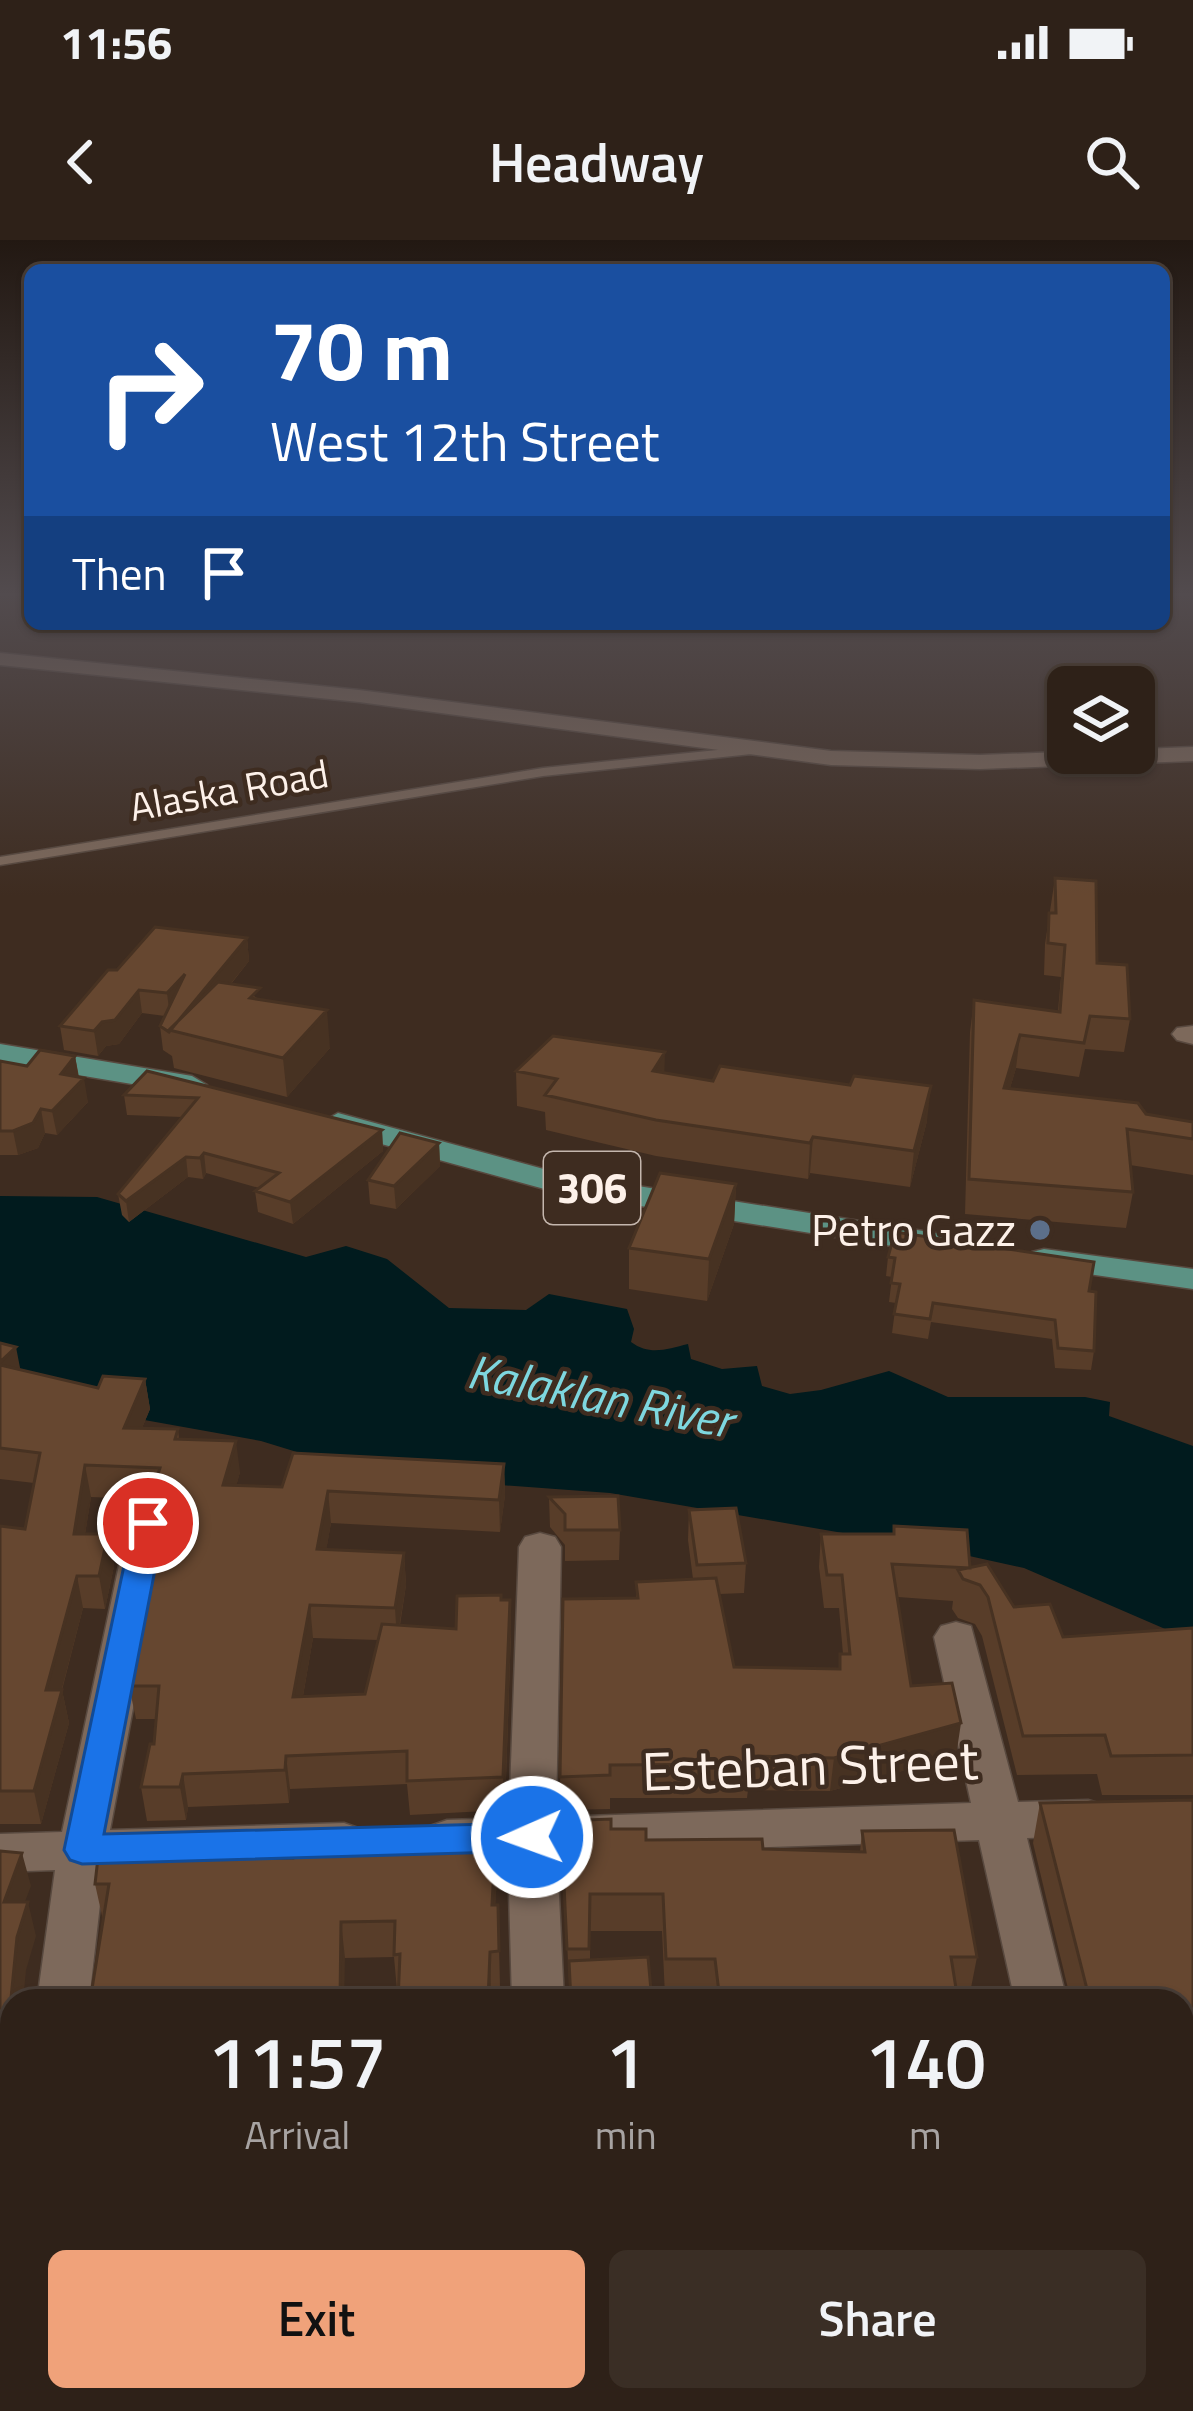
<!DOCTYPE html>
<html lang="en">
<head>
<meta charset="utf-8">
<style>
  :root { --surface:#2e2118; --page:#3a2e25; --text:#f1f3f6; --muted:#a7a3a2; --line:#493e37; --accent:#f0a27a }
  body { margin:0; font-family:"Titillium Web",sans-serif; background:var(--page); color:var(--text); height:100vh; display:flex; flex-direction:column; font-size:45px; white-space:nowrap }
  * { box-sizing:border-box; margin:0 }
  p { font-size:39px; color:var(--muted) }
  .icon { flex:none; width:66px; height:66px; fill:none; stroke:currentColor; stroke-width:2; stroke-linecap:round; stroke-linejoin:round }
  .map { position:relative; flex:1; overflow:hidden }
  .drawer { position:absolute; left:0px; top:1749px; width:1194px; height:423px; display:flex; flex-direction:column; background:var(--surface); border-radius:36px 36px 0 0; box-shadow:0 3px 9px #0004,0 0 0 3px var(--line) }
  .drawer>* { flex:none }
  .top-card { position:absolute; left:24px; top:24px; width:1146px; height:366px; border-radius:18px; box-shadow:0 3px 9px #0004,0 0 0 3px var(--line); background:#1a4fa0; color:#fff; overflow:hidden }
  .fabs { position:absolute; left:1047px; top:426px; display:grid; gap:24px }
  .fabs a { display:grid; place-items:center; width:108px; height:108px; border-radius:18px; background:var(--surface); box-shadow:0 3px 9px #0004,0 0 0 3px var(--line); font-size:60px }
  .pin { position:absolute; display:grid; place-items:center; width:102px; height:102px; color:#fff; margin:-51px; border:6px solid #fff; border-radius:50%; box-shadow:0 3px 12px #0007 }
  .me { position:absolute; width:132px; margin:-66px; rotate:268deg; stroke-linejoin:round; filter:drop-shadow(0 0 9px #0008) }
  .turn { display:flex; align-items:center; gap:42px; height:252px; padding:0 48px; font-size:54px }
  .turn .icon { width:156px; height:156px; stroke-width:2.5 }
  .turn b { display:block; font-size:84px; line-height:102px }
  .then { display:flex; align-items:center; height:114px; padding:0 48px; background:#0003; gap:24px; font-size:45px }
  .eta { display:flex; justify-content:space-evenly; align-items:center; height:204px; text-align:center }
  .eta b { font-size:72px; font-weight:600; line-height:84px }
  .cta { display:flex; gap:24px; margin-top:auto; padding:24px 48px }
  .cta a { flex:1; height:138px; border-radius:18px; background:var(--accent); color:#111; font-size:48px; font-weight:600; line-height:138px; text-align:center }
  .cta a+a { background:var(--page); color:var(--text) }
  .status { display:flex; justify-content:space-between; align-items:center; height:84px; padding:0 60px; background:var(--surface); direction:ltr }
  .status svg { height:33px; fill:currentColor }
  header { display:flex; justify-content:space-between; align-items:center; height:156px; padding:0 48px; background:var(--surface); font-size:54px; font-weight:600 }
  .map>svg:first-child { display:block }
  .water { fill:#011b1e }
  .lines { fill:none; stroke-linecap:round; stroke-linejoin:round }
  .service-casing { stroke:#58493f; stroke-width:3 }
  .minor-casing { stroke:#58493f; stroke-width:3 }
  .primary-casing { stroke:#58493f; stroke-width:3 }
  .service { fill:#7d695b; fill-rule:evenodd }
  .minor { fill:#7d695b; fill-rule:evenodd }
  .primary { fill:#5c9284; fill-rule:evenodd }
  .wall { fill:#583d29; fill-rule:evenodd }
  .shaded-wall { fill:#473222 }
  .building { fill:#664730; stroke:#473222; stroke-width:3 }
  .route { fill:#1a73e8; stroke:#114b97; stroke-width:3 }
  .service-dot { fill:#5c6f8a; stroke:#3e2c20; stroke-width:4.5 }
  .labels { text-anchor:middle; stroke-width:9; stroke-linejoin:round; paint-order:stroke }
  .far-street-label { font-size:39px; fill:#fdf1e9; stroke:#3e2c20 }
  .shield { fill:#3e2c20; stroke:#c4b6ad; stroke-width:3 }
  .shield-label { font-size:42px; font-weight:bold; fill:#fdf1e9 }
  .poi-label { font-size:45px; fill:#fdf1e9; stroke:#3e2c20; text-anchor:end }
  .water-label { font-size:48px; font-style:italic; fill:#7ed7df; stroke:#3e2c20 }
  .near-street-label { font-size:54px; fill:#fdf1e9; stroke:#3e2c20 }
</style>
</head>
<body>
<div class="status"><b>11:56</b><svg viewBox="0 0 49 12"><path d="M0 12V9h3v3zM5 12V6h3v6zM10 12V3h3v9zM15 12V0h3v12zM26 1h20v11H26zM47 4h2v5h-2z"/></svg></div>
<header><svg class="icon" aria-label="back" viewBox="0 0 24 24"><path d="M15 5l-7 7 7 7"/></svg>Headway<svg class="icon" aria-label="search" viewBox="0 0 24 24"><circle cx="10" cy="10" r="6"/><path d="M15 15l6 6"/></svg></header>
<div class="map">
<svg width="1193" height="2171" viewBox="0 0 1193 2171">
  <rect width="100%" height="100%" fill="#3e2c20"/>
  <path class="water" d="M0 956 97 957 306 1017 346 1006 387 1019 449 1068 526 1070 549 1054 627 1069 634 1089 631 1102C650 1116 667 1109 688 1104L691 1119 722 1129 757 1126 762 1146 790 1154 821 1150 889 1131 948 1157H1085L1110 1162 1109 1176 1193 1206V1401L1024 1328 942 1310 610 1253 375 1236 261 1201 83 1169 0 1148Z"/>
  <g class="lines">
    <defs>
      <path id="service" d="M756 506 761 507V513L543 536 0 625V617L543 528Z"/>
      <path id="minor" d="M0 413 359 450 831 511 980 515 1193 507V521L980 529 831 525 359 462 0 425Z
        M1193 786V804L1177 800 1172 794 1177 788Z
        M148 1270 162 1273 168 1283 110 1590 344 1583 361 1589 368 1602 361 1615 344 1621 104 1629 89 1761H37L55 1630 0 1632V1594L62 1592 128 1283 134 1273Z
        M540 1293 555 1297 561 1307 556 1577 971 1563 934 1397 941 1386 956 1382 971 1386 1018 1562 1088 1560 1105 1565 1112 1578 1105 1591 1088 1596 1027 1598 1067 1761H1015L979 1600 557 1614 564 1761H512L508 1616 447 1618 430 1612 423 1599 430 1586 447 1580 509 1578 519 1307 525 1297Z
        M25 2160H87V2171H25Z
        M522 2160H584L585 2171H523Z
        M1109 2160H1171L1173 2171H1111Z"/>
      <path id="primary" d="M0 804 192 836 207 845 192 854 0 822Z
        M338 873 562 934 942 994 954 997 959 1004 954 1011 942 1014 559 953 327 889 322 882Z
        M1044 1009 1193 1029V1049L1032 1026 1027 1019 1032 1012Z"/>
    </defs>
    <use href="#service" class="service-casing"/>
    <use href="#minor" class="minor-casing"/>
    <use href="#primary" class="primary-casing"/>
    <use href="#service" class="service"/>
    <use href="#minor" class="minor"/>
    <use href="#primary" class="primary"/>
  </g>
  <path class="wall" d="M1055 638 1097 723 1130 779 1124 812 1085 809 1079 837 1016 828 1010 848 1193 882V935L1130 925 1133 952 1126 988 965 974 970 792 974 760 1058 771 1061 737 1044 735 1045 704Z
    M247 698 249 721 231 744 261 760 330 808 287 857 174 828 172 816 163 810 160 786 165 776 142 773 119 804 106 806 98 816 64 810 60 786 117 730Z
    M75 816 79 837 88 862 57 895 45 893 38 908 18 915H0V821L27 826Z
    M147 831 382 890 383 911 293 984 258 972 255 951 259 948 206 933 203 939 188 937 129 982 122 975 118 954 182 877 127 875 124 855Z
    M516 831 664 833 927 881 910 947 810 933 808 939 656 916 546 890 545 872 517 866Z
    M439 903 440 926 396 969 370 964 368 940Z
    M736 944 734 984 707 1061 629 1049V1008Z
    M888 1017 1089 1051 1094 1111 1091 1130 1055 1128 1052 1099 931 1082 928 1099 892 1093 896 1063 889 1062 892 1037 886 1036Z
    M0 1103 20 1130 98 1148 145 1139 150 1169 142 1188 178 1189 179 1199 240 1232 236 1246 282 1247 504 1224 505 1255 500 1292 331 1283 326 1310 404 1313 406 1345 400 1385 456 1389 502 1360H510L511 1392 505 1570 410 1575 407 1544 290 1549 289 1563 188 1567 186 1580 147 1581 141 1547 154 1504 156 1479H136L129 1446 163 1269 161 1260 91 1257 85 1294H108L114 1326 105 1369 83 1368 62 1450 69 1483 41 1584H0V1286L25 1289 34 1243 0 1239ZM313 1398 378 1400 365 1454 303 1456Z
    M549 1257 620 1290 619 1320 565 1321V1305L550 1287Z
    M689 1270 746 1323 744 1353 719 1354 734 1427 839 1429 840 1414H843L839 1368H824L819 1327 821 1294H893L894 1286 970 1328 1014 1367 1063 1397 1193 1388V1555H1102L1097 1534 1017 1535 982 1396 975 1384 958 1378 952 1369 953 1361 898 1357 911 1446 956 1516 830 1551 748 1550 747 1558H610V1569L561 1570 560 1537 636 1358V1342L693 1339 688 1300Z
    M1193 1560V1894H1182V1761H1071L1033 1603 1040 1563Z
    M561 1581 611 1589 646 1600 763 1609 860 1612 862 1591 977 1717 970 1753H957L958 1761H714L713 1755 665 1756 662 1691H590V1720L652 1761H570Z
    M496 1589 498 1625 495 1665H498L500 1747H491V1761H398L399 1750H397L394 1717 345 1718 103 1680 95 1644 177 1597 181 1619 293 1618 401 1600Z
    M1193 1898V1986L1182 1987V1899Z
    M1182 2033 1193 2171H1165L1169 2160H1182Z"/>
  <path class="shaded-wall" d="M247 698 249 721 189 795 170 790Z
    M185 734 170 777 167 753Z
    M139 750 142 773 119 804 106 806 98 816 94 791 102 782Z
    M327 770 330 808 287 857 283 818Z
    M1020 795 1016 828 1000 882 1004 848Z
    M665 812 664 846 653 831Z
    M75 816 79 840 84 838 88 862 57 895 52 871 61 834Z
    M931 846 927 881 910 947 914 911Z
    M41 869 45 893 38 908 18 915 13 891Z
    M382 890 383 911 293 984 290 962Z
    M813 897 810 933 808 939 810 903Z
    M439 903 440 926 396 969 394 946Z
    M204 913 206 933 203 939 200 918Z
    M186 917 188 937 129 982 126 961Z
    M736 944 734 984 707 1061 709 1019Z
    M16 1107 22 1138 0 1136V1122Z
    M145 1139 150 1169 129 1219 124 1188Z
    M236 1201 240 1232 228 1277 223 1245Z
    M504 1224 505 1255 500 1292 499 1260Z
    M85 1225 91 1257 80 1326 74 1294Z
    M328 1251 331 1283 321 1341 317 1309Z
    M108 1294 114 1326 105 1369 99 1336Z
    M404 1313 406 1345 397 1400 395 1368Z
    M77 1336 83 1368 53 1483 62 1450 69 1483 41 1584 34 1551 46 1450Z
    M510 1360 511 1392 505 1570 503 1537Z
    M310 1365 313 1398 297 1490 293 1457Z
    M961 1483 956 1516 830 1551 834 1518Z
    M286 1516 290 1549 289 1563 285 1530Z
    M183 1534 188 1567 186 1580 180 1547Z
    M496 1589 498 1625 493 1700 492 1665Z
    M177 1597 183 1632 174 1619Z
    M22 1613 31 1646 12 1695 4 1662Z
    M28 1662 36 1696 26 1730 23 1761H12V1876L9 1906 12 1916V1935L7 1986 0 1994V1871L17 1697Z
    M341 1682 345 1718 344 1761H340Z
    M490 1712 491 1761H488Z"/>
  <path class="building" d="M1055 638 1096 641 1097 723 1127 725 1130 779 1090 776 1084 803 1020 795 1004 848 1138 863 1146 874 1193 882V899L1127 889 1133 952 969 939 974 760 1060 772 1065 705 1048 703 1049 673H1056Z
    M155 687 247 698 169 792 160 786 185 734 167 753 139 750 115 780 102 782 94 791 60 786 108 730H117Z
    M218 742 260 748 250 758 327 770 283 818 169 790Z
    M553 796 665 812 653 831 713 841 720 826 850 845 854 836 931 846 914 911 813 897 810 903 656 880 545 855 557 839 516 831Z
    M40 810 75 816 61 834 84 838 52 871 41 869 33 883 13 891H0V821L27 826Z
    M147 831 382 890 290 962 255 951 279 933 204 913 200 918 186 917 126 961 118 954 198 858 124 855Z
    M400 893 439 903 394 946 368 940Z
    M660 933 736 944 709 1019 629 1008Z
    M895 992 1094 1022 1089 1051 1096 1052 1094 1111 1058 1108 1055 1080 933 1063 930 1079 894 1074 900 1044 891 1043 895 1018 888 1017Z
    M0 1103 16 1107 0 1122Z
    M0 1125 98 1148 103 1136 145 1139 124 1188 178 1189 175 1199 236 1201 223 1245 282 1247 293 1213 504 1224 499 1260 328 1251 317 1309 404 1313 395 1368 310 1365 293 1457 365 1454 382 1384 456 1389 457 1356 501 1355V1360H510L503 1537 407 1541V1511L286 1516 285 1530 183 1534 180 1547H141L150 1504H154L159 1446H129L167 1249 157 1237 160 1228 85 1225 74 1294H108L99 1336H77L46 1450H62L34 1551H0V1286L25 1289 40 1213 0 1208Z
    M618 1256 620 1290H565V1274L549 1257Z
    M736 1268 746 1323 697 1325 689 1270Z
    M894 1286 967 1290 970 1328 892 1324 911 1446 952 1443 961 1483 834 1518 748 1516 749 1524 610 1525V1535L560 1537 563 1359 638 1358 636 1342 716 1338 734 1427 840 1429V1414H850L842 1335H827L821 1294H894Z
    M987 1324 1014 1367 1050 1364 1063 1397 1193 1388V1515L1111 1516 1105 1495 1023 1496 988 1357 980 1345 963 1339 958 1330Z
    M1193 1560V1854H1182V1761H1090L1040 1563Z
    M611 1579V1589H646V1600L762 1599 763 1609 865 1612 862 1591 954 1590 977 1717H951L958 1761H720L715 1719H666L663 1654H590L589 1709H567L561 1581Z
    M402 1589H496L492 1665H498L499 1711 490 1712 488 1761H398L400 1714 394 1715 395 1681 341 1682 340 1761H90L109 1644H95L100 1600 177 1597 174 1619 293 1618 296 1600H401Z
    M0 1611 22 1613 4 1662H28L17 1697 0 1871Z
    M648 1717 652 1761H571L569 1721Z
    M0 1885 4 1888 0 1925Z
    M1193 1898V1947H1182V1899Z
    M1193 2030V2171H1178L1176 2166 1185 2164 1182 2156V2138L1188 2137 1187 2122 1182 2121V2033Z
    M86 2160H222L223 2171H87Z
    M306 2160H502L503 2171H306Z
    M586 2160H884L886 2171H587Z
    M964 2160H1092L1095 2171H934L932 2163Z"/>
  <linearGradient id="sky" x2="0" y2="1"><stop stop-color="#221812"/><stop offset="0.54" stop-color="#524b4e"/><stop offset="1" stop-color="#524b4e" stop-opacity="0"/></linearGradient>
  <rect width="1193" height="656" fill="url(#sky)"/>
  <path class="route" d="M148 1273 164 1283 104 1594 532 1583 544 1587 550 1597 544 1607 532 1611 82 1624 70 1620 64 1610 133 1283Z"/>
  <circle class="service-dot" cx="1040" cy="990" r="12"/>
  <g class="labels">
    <g class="far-street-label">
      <text transform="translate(229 550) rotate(-10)" y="14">Alaska Road</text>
    </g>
    <rect class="shield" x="544" y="912" width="96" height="72" rx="9"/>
    <g class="shield-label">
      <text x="592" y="963">306</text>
    </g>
    <g class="poi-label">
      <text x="1016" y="1006">Petro Gazz</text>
    </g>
    <g class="water-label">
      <text transform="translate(600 1156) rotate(11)" y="17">Kalaklan River</text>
    </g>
    <g class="near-street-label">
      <text transform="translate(810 1526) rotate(-2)" y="19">Esteban Street</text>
    </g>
  </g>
</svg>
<div class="fabs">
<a><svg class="icon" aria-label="layers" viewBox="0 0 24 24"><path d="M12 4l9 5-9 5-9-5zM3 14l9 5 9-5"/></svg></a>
</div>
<div class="pin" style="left:148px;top:1283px;background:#d93025"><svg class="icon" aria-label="arrive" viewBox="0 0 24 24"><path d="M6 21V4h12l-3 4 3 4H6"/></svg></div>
<svg class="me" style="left:532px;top:1597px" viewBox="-20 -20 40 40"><circle r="17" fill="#1a73e8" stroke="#fff" stroke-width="3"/><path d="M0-11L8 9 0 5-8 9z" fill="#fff"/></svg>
<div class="top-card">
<div class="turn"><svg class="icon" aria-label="right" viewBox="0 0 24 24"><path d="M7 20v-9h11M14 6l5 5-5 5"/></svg><div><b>70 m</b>West 12th Street</div></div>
<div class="then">Then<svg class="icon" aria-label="arrive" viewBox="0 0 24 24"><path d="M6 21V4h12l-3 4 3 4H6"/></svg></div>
</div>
<section class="drawer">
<div class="eta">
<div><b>11:57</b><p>Arrival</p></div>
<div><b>1</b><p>min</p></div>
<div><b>140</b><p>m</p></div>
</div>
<div class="cta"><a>Exit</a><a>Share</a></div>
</section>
</div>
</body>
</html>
